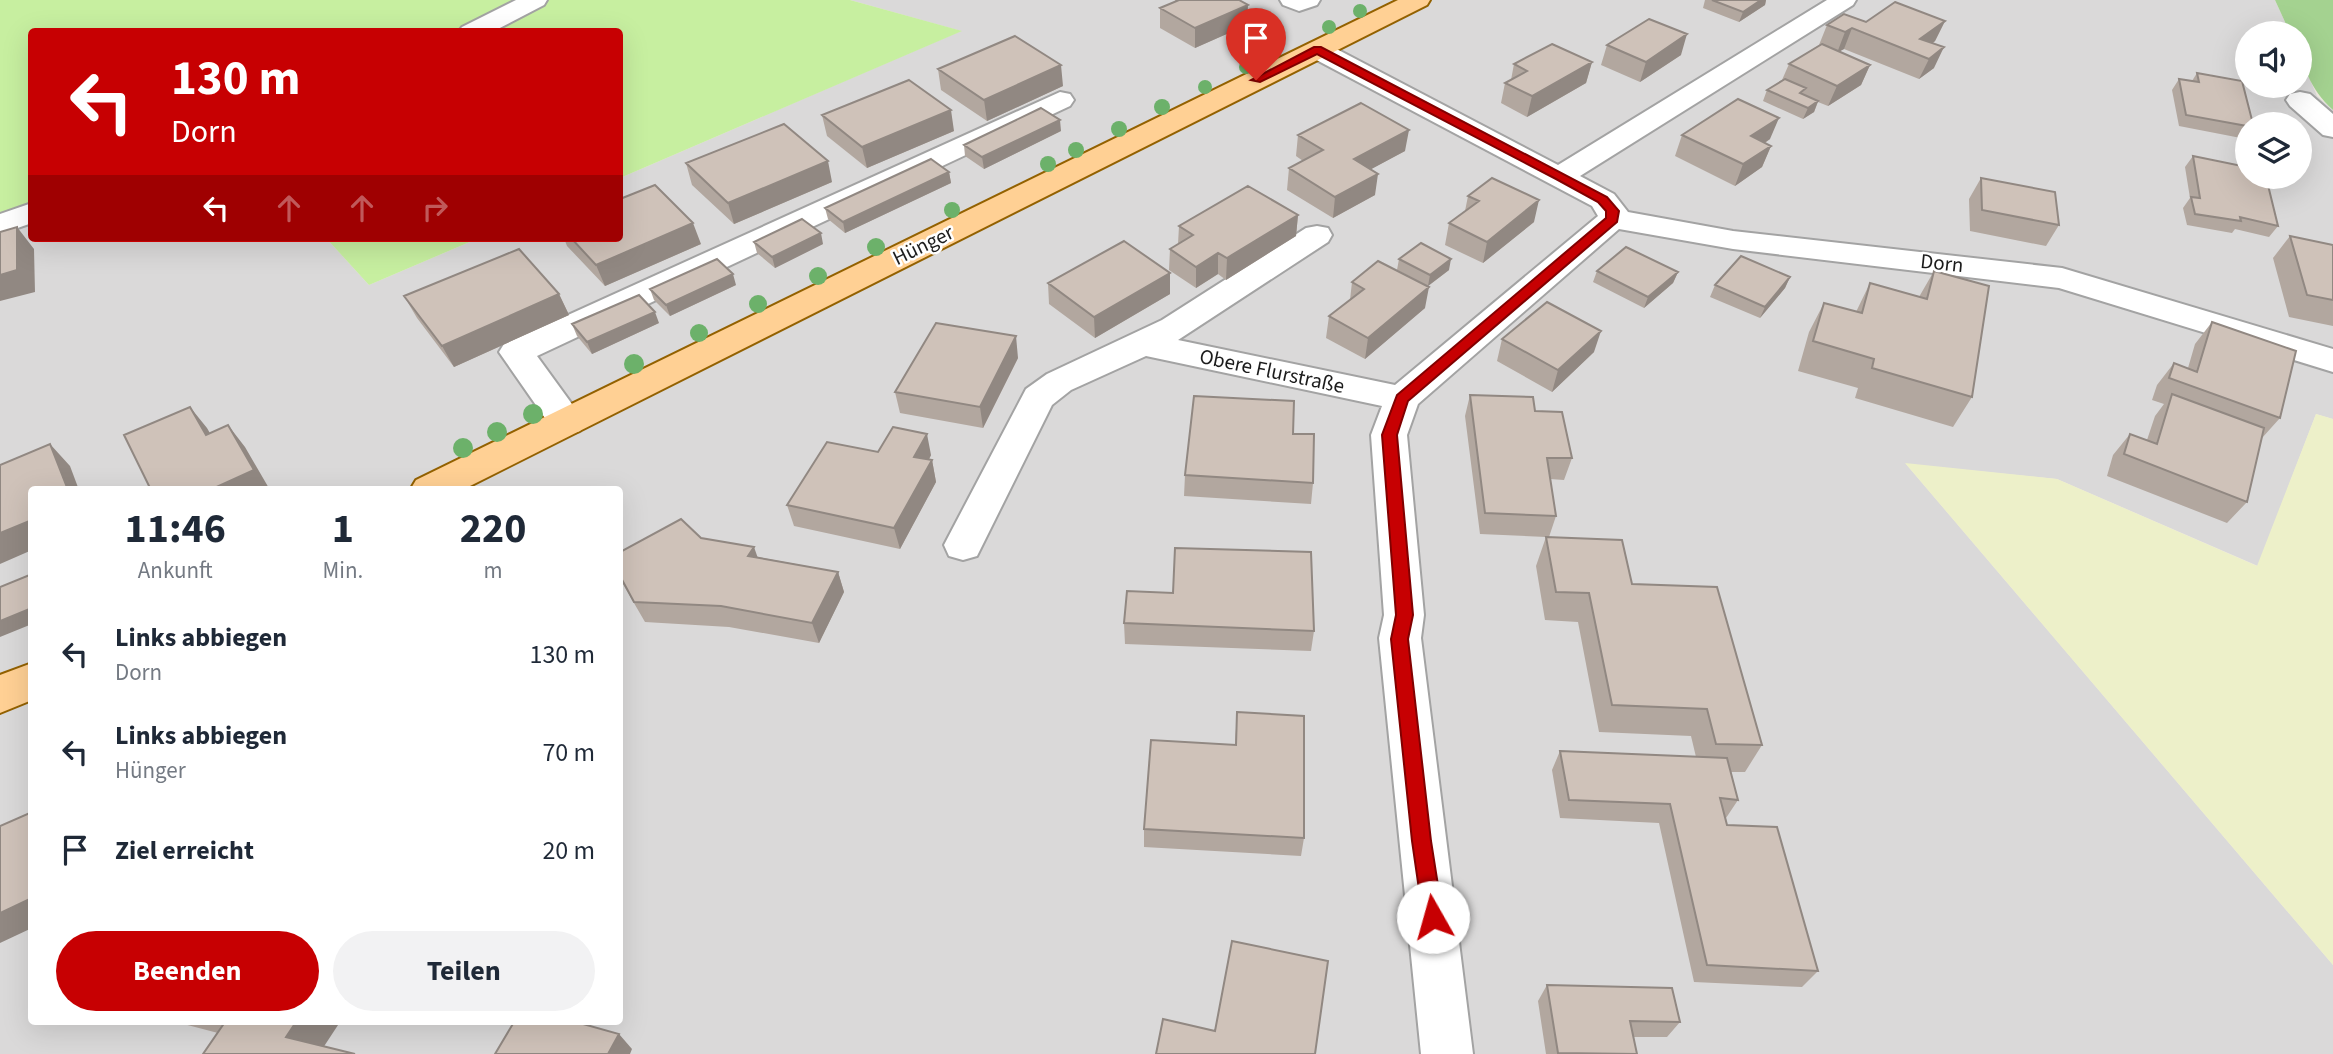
<!DOCTYPE html>
<html lang="de">
<head>
<meta charset="utf-8">
<style>
  :root { --surface:#fff; --page:#f2f2f3; --text:#1f2937; --muted:#747a83; --accent:#c70002 }
  body { margin:0; font-family:"Source Sans 3",sans-serif; background:var(--page); color:var(--text); height:100vh; display:flex; flex-direction:column; font-size:26px; white-space:nowrap }
  * { box-sizing:border-box; margin:0 }
  p { font-size:23px; color:var(--muted) }
  .icon { flex:none; width:38px; height:38px; fill:none; stroke:currentColor; stroke-width:2; stroke-linecap:round; stroke-linejoin:round }
  .map { position:relative; flex:1; overflow:hidden }
  .drawer { position:absolute; left:28px; top:486px; width:595px; height:539px; display:flex; flex-direction:column; background:var(--surface); border-radius:7px; box-shadow:0 7px 28px #0002 }
  .drawer>* { flex:none }
  .hud { position:absolute; left:28px; top:28px; width:595px; height:214px; border-radius:7px; box-shadow:0 7px 28px #0002; background:#c70002; color:#fff; overflow:hidden }
  .buttons { position:absolute; left:2235px; top:21px; display:grid; gap:14px }
  .buttons a { display:grid; place-items:center; width:77px; height:77px; border-radius:50%; background:var(--surface); box-shadow:0 7px 28px #0002; font-size:35px }
  .pin { position:absolute; display:grid; place-items:center; width:60px; height:60px; color:#fff; margin:-72px -30px; border-radius:50% 50% 50% 0; rotate:-45deg; box-shadow:0 0 7px #0007 }
  .pin .icon { rotate:45deg }
  .me { position:absolute; width:77px; margin:-38px; rotate:353deg; stroke-linejoin:round; filter:drop-shadow(0 0 5px #0008) }
  .turn { display:flex; align-items:center; gap:24px; height:147px; padding:0 28px; font-size:32px }
  .turn .icon { width:91px; height:91px; stroke-width:2.5 }
  .turn b { display:block; font-size:49px; line-height:60px }
  .lanes { display:flex; align-items:center; height:66px; padding:0 28px; background:#0003; justify-content:center; gap:35px; direction:ltr }
  .lanes .off { opacity:.35 }
  .eta { display:flex; justify-content:space-evenly; align-items:center; height:119px; text-align:center }
  .eta b { font-size:42px; font-weight:700; line-height:49px }
  .cta { display:flex; gap:14px; margin-top:auto; padding:14px 28px }
  .cta a { flex:1; height:80px; border-radius:42px; background:var(--accent); color:#fff; font-size:28px; font-weight:700; line-height:80px; text-align:center }
  .cta a+a { background:var(--page); color:var(--text) }
  ul { padding:0; list-style:none }
  li { display:flex; align-items:center; gap:21px; height:98px; padding:0 28px }
  li div { flex:1 }
  li b { display:block; font-size:26px }
  li em { font-style:normal }
  .map>svg:first-child { display:block }
  .residential { fill:#dad9d9; fill-rule:evenodd }
  .farmland { fill:#edf0c9 }
  .grass { fill:#c7efa0 }
  .forest { fill:#a4d290 }
  .lines { fill:none; stroke-linecap:round; stroke-linejoin:round }
  .minor-casing { stroke:#a3a3a3; stroke-width:4 }
  .major-casing { stroke:#936100; stroke-width:4 }
  .minor { fill:#fff; fill-rule:evenodd }
  .major { fill:#ffd094; fill-rule:evenodd }
  .tree { fill:#6cb16a }
  .wall { fill:#b2a79f }
  .shaded-wall { fill:#918882 }
  .building { fill:#cfc2b9; stroke:#918882; stroke-width:2 }
  .route { fill:#c70002; stroke:#810001; stroke-width:2 }
  .labels { text-anchor:middle; stroke-width:5; stroke-linejoin:round; paint-order:stroke }
  .street-label { font-size:21px; fill:#1c1c1c; stroke:#fff }
</style>
</head>
<body>
<div class="map">
<svg width="2333" height="1054" viewBox="0 0 2333 1054">
  <rect width="100%" height="100%" fill="#efeae0"/>
  <path class="residential" d="M850 0H2275L2290 33H2247V86H2300V56L2317 96 2333 110V419L2316 414 2258 566 2057 479 1906 464 2333 965V1054H0V218L31 208 32 238H326L369 285 479 238H620V178L961 31ZM2247 124H2300V177H2247ZM32 490H620V1022H32Z"/>
  <path class="farmland" d="M2316 414 2333 419V965L1905 463 2057 479 2257 566Z"/>
  <path class="grass" d="M0 0H850L962 31 620 178V32H32L31 208 0 218Z
    M326 238H479L369 285Z"/>
  <path class="forest" d="M2275 0H2333V110C2310 89 2300 64 2300 33H2290Z"/>
  <g class="lines">
    <defs>
      <path id="minor" d="M516 0H547L544 5 492 32H458L462 27Z
        M1280 0H1320L1317 5 1299 11 1283 5Z
        M1827 0H1856L1853 5 1580 176 1614 194 1628 212 1733 231 2062 268 2333 349V372L2059 288 1733 249 1619 229 1418 404 1407 435 1424 615 1421 638 1473 1054H1421L1379 638 1384 615 1371 435 1382 406 1146 356 1071 390 1052 405 977 556 963 560 949 556 944 545 1026 389 1047 374 1162 320 1306 228 1317 226 1328 228 1332 235 1328 242 1178 340 1395 385 1598 216 1592 206 1309 56 1305 50 1309 44 1318 42 1327 44 1558 165Z
        M1060 92 1070 94 1074 100 1070 106 537 356 585 422 580 431 567 435 554 431 499 352 504 344Z
        M2300 92 2310 94 2333 114V137L2323 135 2290 106 2286 100 2290 94Z
        M32 203V223L0 234V214Z"/>
      <path id="major" d="M1398 0H1430L1427 5 462 490H410L416 480Z
        M32 663V700L0 713V675Z"/>
    </defs>
    <use href="#minor" class="minor-casing"/>
    <use href="#major" class="major-casing"/>
    <use href="#minor" class="minor"/>
    <use href="#major" class="major"/>
  </g>
  <g class="tree">
    <circle cx="1360" cy="11" r="7"/>
    <circle cx="1329" cy="27" r="7"/>
    <circle cx="1246" cy="67" r="7"/>
    <circle cx="1205" cy="87" r="7"/>
    <circle cx="1162" cy="107" r="8"/>
    <circle cx="1119" cy="129" r="8"/>
    <circle cx="1076" cy="150" r="8"/>
    <circle cx="1048" cy="164" r="8"/>
    <circle cx="952" cy="210" r="8"/>
    <circle cx="876" cy="247" r="9"/>
    <circle cx="818" cy="276" r="9"/>
    <circle cx="758" cy="304" r="9"/>
    <circle cx="699" cy="333" r="9"/>
    <circle cx="634" cy="364" r="10"/>
    <circle cx="533" cy="414" r="10"/>
    <circle cx="497" cy="432" r="10"/>
    <circle cx="463" cy="448" r="10"/>
  </g>
  <path class="wall" d="M1175 0H1239L1247 25 1195 48 1160 28V8L1175 2Z
    M1705 0H1766L1765 5 1739 22 1703 8Z
    M1945 21 1935 41 1933 43 1934 68 1919 79 1844 49 1839 51 1870 65 1861 85 1828 106 1818 102 1814 112 1803 119 1763 101 1767 90 1782 80 1789 64 1819 45 1827 25 1866 22Z
    M1607 45 1681 55 1640 82 1601 65Z
    M1592 62 1586 83 1527 117 1501 103 1505 83 1511 80 1514 64Z
    M938 69 1063 86 987 121 941 90Z
    M2197 73 2247 124V137L2246 139 2179 126 2172 90 2179 79 2192 81Z
    M822 115 954 131 867 168 827 136Z
    M1061 131 984 169 965 156 964 145Z
    M1298 135 1405 151 1371 169 1375 195 1333 218 1287 190 1289 168 1303 161 1296 156Z
    M1682 135 1770 139 1765 143 1771 146 1762 167 1735 186 1675 156Z
    M2193 156 2278 226 2269 237 2235 229 2232 233 2187 225 2183 208 2190 198 2185 167Z
    M686 163 832 182 734 224 692 185Z
    M949 172 951 183 845 233 828 219 825 208Z
    M1981 178 2059 225 2046 246 1970 231 1969 199Z
    M1468 196 1534 222 1483 263 1445 245 1449 223 1465 211Z
    M1298 215 1296 236 1226 280 1218 274 1196 288 1169 270 1170 249 1178 244 1179 226Z
    M2290 236 2333 245V326L2289 317 2273 258Z
    M564 238H620L701 244 605 286 567 246Z
    M754 242 823 244 775 268 757 253Z
    M1399 259 1449 270 1428 286 1397 270Z
    M1597 271 1678 272 1673 283 1644 308 1593 282Z
    M1934 271 1972 397 1953 427 1855 398 1858 388 1798 371 1809 332 1824 303 1856 312 1870 283 1919 297Z
    M1790 277 1785 288 1760 318 1710 297 1715 285Z
    M1352 282 1425 308 1365 359 1326 338 1329 316 1350 300Z
    M1048 283 1170 294 1095 338 1049 304Z
    M736 285 670 316 654 300 650 289Z
    M559 294 569 315 454 367 417 318 404 296Z
    M2212 322 2280 418 2262 438 2247 502 2227 523 2107 476 2113 455 2130 434 2147 440 2155 416 2164 404 2152 400 2157 385 2174 363 2188 368 2195 344Z
    M659 323 592 354 577 336 572 324Z
    M1502 339 1594 352 1552 392 1497 361Z
    M1018 358 983 428 900 413 895 392Z
    M1470 395 1535 411 1572 458 1564 480 1550 479 1556 516 1549 537 1632 584 1762 745 1745 772H1731L1738 800 1726 818 1727 825 1818 971 1802 987 1694 982 1659 823 1560 818 1552 770 1560 751 1696 757 1691 736 1599 732 1578 622 1545 620 1536 566 1546 537 1480 534 1465 416Z
    M1293 434 1313 483 1311 504 1184 496 1185 475Z
    M878 452 931 455 929 460H932L936 482 900 549 794 526 787 505Z
    M701 538 758 557 838 572 844 592 819 643 729 627 645 622 620 579V552Z
    M1124 623 1314 631 1311 651 1125 644Z
    M1237 712 1304 838 1301 856 1144 847V829L1235 745Z
    M1547 985 1680 1022 1667 1037H1633L1637 1054H1546L1538 1001Z
    M176 1022H340L218 1033Z"/>
  <path class="shaded-wall" d="M1761 0H1766L1765 5 1739 22 1743 12Z
    M1248 5 1247 25 1195 48V28Z
    M1945 21 1935 41 1918 54 1920 39Z
    M1852 28 1844 49 1837 53 1845 32Z
    M1687 34 1681 55 1640 82 1646 62Z
    M1944 47 1934 68 1919 79 1929 59Z
    M1592 62 1586 83 1527 117 1532 96Z
    M1061 65 1063 86 987 121 984 100Z
    M1870 65 1861 85 1828 106 1837 86Z
    M1818 101 1814 112 1803 119 1808 108Z
    M951 110 954 131 867 168 862 147Z
    M1779 118 1770 139 1743 157 1751 136Z
    M1060 120 1061 131 984 169 982 157Z
    M1409 130 1405 151 1351 180 1354 159Z
    M1771 146 1762 167 1735 186 1743 164Z
    M828 161 832 182 734 224 728 203Z
    M949 172 951 183 845 233 843 222Z
    M1378 174 1375 195 1333 218 1335 197Z
    M1539 200 1534 222 1483 263 1487 242Z
    M1298 215 1296 236 1226 280 1227 258Z
    M693 223 701 244 605 286 596 265Z
    M17 227 34 249 35 292 0 301V275Z
    M821 233 823 244 775 268 772 257Z
    M1218 253V274L1196 288V267Z
    M1451 259 1449 270 1428 286 1430 275Z
    M1678 272 1673 283 1644 308 1648 297Z
    M1170 273V294L1095 338 1094 317Z
    M733 274 736 285 670 316 666 305Z
    M1790 277 1785 288 1760 318 1765 307Z
    M1429 287 1425 308 1365 359 1368 338Z
    M559 294 569 315 454 367 442 346Z
    M655 312 659 323 592 354 587 342Z
    M1601 331 1594 352 1552 392 1558 370Z
    M1016 336 1018 358 983 428 980 407Z
    M190 407 207 428 223 456 206 435Z
    M228 425 245 447 270 490H210Z
    M927 434 931 455 919 478 914 457Z
    M50 444 70 466 79 490H68Z
    M932 460 936 482 900 549 894 528Z
    M32 520V550L0 564V533Z
    M754 547 761 567 748 556Z
    M838 572 844 592 819 643 812 623Z
    M32 608V624L0 637V621Z
    M32 898V928L0 943V913Z
    M296 1022H340L319 1054 286 1037Z
    M619 1034 632 1049 630 1054H608Z"/>
  <path class="building" d="M1179 0H1239L1248 5 1195 28 1160 8Z
    M1712 0H1761L1743 12Z
    M1895 2 1945 21 1920 39 1944 47 1929 59 1852 28 1845 32 1827 25 1844 14 1866 22Z
    M1649 19 1687 34 1646 62 1607 45Z
    M1015 36 1061 65 984 100 938 69Z
    M1552 44 1592 62 1532 96 1505 83 1527 71 1514 64Z
    M1822 44 1870 65 1837 86 1789 64Z
    M2197 73 2242 81 2253 124H2247V126L2186 115 2179 79 2199 82Z
    M1785 79 1806 88 1800 93 1818 101 1808 108 1767 90Z
    M909 80 951 110 862 147 822 115Z
    M1738 99 1779 118 1751 136 1771 146 1743 164 1682 135Z
    M1361 103 1409 130 1354 159 1378 174 1335 197 1289 168 1323 150 1298 135Z
    M1041 108 1060 120 982 157 964 145Z
    M784 124 828 161 728 203 686 163Z
    M2193 156 2247 167V177H2266L2278 226 2240 217 2241 221 2195 214 2191 197 2200 198Z
    M931 159 949 172 843 222 825 208Z
    M1492 178 1539 200 1487 242 1449 223 1479 201 1468 196Z
    M1981 178 2055 192 2059 225 1982 210Z
    M655 185 693 223 596 265 571 238H620V199Z
    M1248 186 1298 215 1227 258 1218 253 1196 267 1170 249 1193 235 1179 226Z
    M802 219 821 233 772 257 754 242Z
    M17 227V270L0 275V232Z
    M2290 236 2333 245V300L2307 295Z
    M1124 241 1170 273 1094 317 1048 283Z
    M1421 243 1451 259 1430 275 1399 259Z
    M1626 247 1678 272 1648 297 1597 271Z
    M519 249 559 294 442 346 404 296Z
    M1741 256 1790 277 1765 307 1715 285Z
    M717 259 733 274 666 305 650 289Z
    M1378 261 1429 287 1368 338 1329 316 1364 289 1352 282Z
    M1934 271 1989 286 1972 397 1872 368 1874 359 1813 341 1824 303 1862 313 1870 283 1927 299Z
    M639 295 655 312 587 342 572 324Z
    M1547 302 1601 331 1558 370 1502 339Z
    M2212 322 2296 351 2280 418 2169 378 2174 363 2197 372Z
    M936 323 1016 336 980 407 895 392Z
    M2172 394 2264 428 2247 502 2124 454 2130 434 2157 444Z
    M1470 395 1533 397 1535 411 1562 412 1572 458H1547L1556 516 1485 513Z
    M1194 396 1294 401 1293 434H1314L1313 483 1185 475Z
    M190 407 206 435 228 425 254 470 210 490H151L124 435Z
    M893 427 927 434 914 457 932 460 894 528 787 505 827 442 878 452Z
    M50 444 68 490H32V520L0 533V465Z
    M681 519 701 538 754 547 748 556 838 572 812 623 721 606 634 602 620 576V552Z
    M1546 537 1622 540 1632 584 1717 587 1762 745 1716 744 1707 709 1612 705 1589 593 1556 592Z
    M1175 548 1311 552 1314 631 1124 623 1127 591 1173 593Z
    M32 574V608L0 621V587Z
    M1237 712 1304 716V838L1144 829 1151 740 1236 745Z
    M1560 751 1727 758 1738 800 1720 798 1727 825 1777 827 1818 971 1707 965 1670 804 1569 800Z
    M32 812V898L0 913V826Z
    M1232 941 1328 961 1315 1054H1156L1163 1019 1215 1031Z
    M1547 985 1672 988 1680 1022 1630 1021 1637 1054 1558 1053Z
    M225 1022H296L286 1037 355 1054H203Z
    M514 1022H576L619 1034 608 1054H495Z"/>
  <path class="route" d="M1314 47H1321L1607 197 1619 211 1617 222 1408 401 1397 435 1413 615 1408 639 1431 841 1443 917 1440 924 1433 927 1426 924 1423 917 1412 841 1391 639 1396 615 1382 435 1397 395 1606 218V211L1598 202 1556 179 1317 54 1260 82 1251 80Z"/>
  <g class="labels">
    <g class="street-label">
      <text transform="translate(923 245) rotate(-26)" y="7">Hünger</text>
      <text transform="translate(1942 263) rotate(6)" y="7">Dorn</text>
      <text transform="translate(1272 371) rotate(12)" y="7">Obere Flurstraße</text>
    </g>
  </g>
</svg>
<div class="buttons">
<a><svg class="icon" aria-label="sound" viewBox="0 0 24 24"><path d="M4 9h4l5-4v14l-5-4H4zM17 9q2 3 0 6"/></svg></a>
<a><svg class="icon" aria-label="layers" viewBox="0 0 24 24"><path d="M12 4l9 5-9 5-9-5zM3 14l9 5 9-5"/></svg></a>
</div>
<div class="pin" style="left:1256px;top:80px;background:#d93025"><svg class="icon" aria-label="arrive" viewBox="0 0 24 24"><path d="M6 21V4h12l-3 4 3 4H6"/></svg></div>
<svg class="me" style="left:1433px;top:917px" viewBox="-20 -20 40 40"><circle r="19" fill="#fff"/><path d="M0-13L10 11 0 6-10 11z" fill="#c70002"/></svg>
<div class="hud">
<div class="turn"><svg class="icon" aria-label="left" viewBox="0 0 24 24"><path d="M17 20v-9H6M10 6l-5 5 5 5"/></svg><div><b>130 m</b>Dorn</div></div>
<div class="lanes"><svg class="icon" aria-label="left" viewBox="0 0 24 24"><path d="M17 20v-9H6M10 6l-5 5 5 5"/></svg><svg class="icon off" aria-label="ahead" viewBox="0 0 24 24"><path d="M12 20V5M6 11l6-6 6 6"/></svg><svg class="icon off" aria-label="ahead" viewBox="0 0 24 24"><path d="M12 20V5M6 11l6-6 6 6"/></svg><svg class="icon off" aria-label="right" viewBox="0 0 24 24"><path d="M7 20v-9h11M14 6l5 5-5 5"/></svg></div>
</div>
<section class="drawer">
<div class="eta">
<div><b>11:46</b><p>Ankunft</p></div>
<div><b>1</b><p>Min.</p></div>
<div><b>220</b><p>m</p></div>
</div>
<ul>
<li><svg class="icon" aria-label="left" viewBox="0 0 24 24"><path d="M17 20v-9H6M10 6l-5 5 5 5"/></svg><div><b>Links abbiegen</b><p>Dorn</p></div><em>130 m</em></li>
<li><svg class="icon" aria-label="left" viewBox="0 0 24 24"><path d="M17 20v-9H6M10 6l-5 5 5 5"/></svg><div><b>Links abbiegen</b><p>Hünger</p></div><em>70 m</em></li>
<li><svg class="icon" aria-label="arrive" viewBox="0 0 24 24"><path d="M6 21V4h12l-3 4 3 4H6"/></svg><div><b>Ziel erreicht</b></div><em>20 m</em></li>
</ul>
<div class="cta"><a>Beenden</a><a>Teilen</a></div>
</section>
</div>
</body>
</html>
